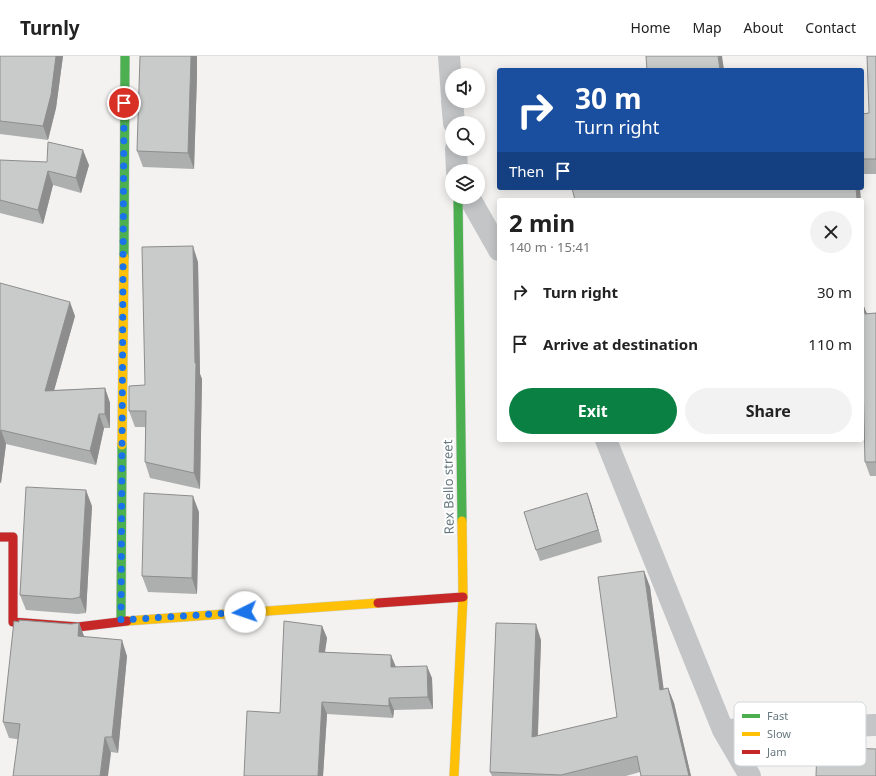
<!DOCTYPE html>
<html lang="en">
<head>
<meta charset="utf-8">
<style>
  :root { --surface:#fff; --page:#f2f2f2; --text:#222; --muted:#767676; --line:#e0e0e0; --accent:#0b8043 }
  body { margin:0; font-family:"Noto Sans",sans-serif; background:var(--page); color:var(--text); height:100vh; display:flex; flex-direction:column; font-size:15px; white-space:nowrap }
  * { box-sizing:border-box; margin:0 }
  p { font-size:13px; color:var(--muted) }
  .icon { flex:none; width:22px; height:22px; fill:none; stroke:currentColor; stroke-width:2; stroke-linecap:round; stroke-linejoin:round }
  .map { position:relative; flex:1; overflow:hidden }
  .panel { position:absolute; left:497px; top:142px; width:367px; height:244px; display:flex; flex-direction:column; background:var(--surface); border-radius:4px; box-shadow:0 2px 10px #0003 }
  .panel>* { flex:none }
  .banner { position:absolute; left:497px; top:12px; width:367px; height:122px; border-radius:4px; box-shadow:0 2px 10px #0003; background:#1a4fa0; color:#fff; overflow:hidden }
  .tools { position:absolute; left:445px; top:12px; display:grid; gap:8px }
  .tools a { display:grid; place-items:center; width:40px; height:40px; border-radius:50%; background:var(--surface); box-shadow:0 2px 10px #0003; font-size:20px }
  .pin { position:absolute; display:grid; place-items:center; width:34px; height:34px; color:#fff; margin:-17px; border:2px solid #fff; border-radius:50%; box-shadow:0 1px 4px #0007 }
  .me { position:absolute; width:44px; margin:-22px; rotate:266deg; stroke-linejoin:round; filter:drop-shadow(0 0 3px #0008) }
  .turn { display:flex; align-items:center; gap:14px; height:84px; padding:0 12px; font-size:18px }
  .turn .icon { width:52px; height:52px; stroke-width:2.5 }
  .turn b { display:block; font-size:28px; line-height:34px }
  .then { display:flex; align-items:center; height:38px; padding:0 12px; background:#0003; gap:8px; font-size:15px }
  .round { display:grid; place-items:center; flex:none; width:42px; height:42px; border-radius:21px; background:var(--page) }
  .headline { display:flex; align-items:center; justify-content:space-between; height:68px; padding:0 12px }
  h1 { font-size:24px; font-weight:700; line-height:30px }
  .primary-button { display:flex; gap:8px; margin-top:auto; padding:8px 12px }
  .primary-button a { flex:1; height:46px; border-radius:24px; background:var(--accent); color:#fff; font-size:16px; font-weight:700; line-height:46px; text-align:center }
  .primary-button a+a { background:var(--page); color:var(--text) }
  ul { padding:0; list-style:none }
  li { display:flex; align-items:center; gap:12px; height:52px; padding:0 12px }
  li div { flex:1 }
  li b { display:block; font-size:15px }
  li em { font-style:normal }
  header { display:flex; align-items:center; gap:24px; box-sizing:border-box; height:56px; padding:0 20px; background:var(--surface); border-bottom:1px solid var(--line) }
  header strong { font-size:19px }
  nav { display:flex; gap:22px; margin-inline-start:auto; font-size:14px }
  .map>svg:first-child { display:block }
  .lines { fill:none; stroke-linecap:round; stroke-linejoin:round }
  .fast-casing { stroke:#cfcfcf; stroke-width:10 }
  .slow-casing { stroke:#cfcfcf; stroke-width:10 }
  .jam-casing { stroke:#cfcfcf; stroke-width:10 }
  .street { stroke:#c3c5c6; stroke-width:22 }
  .fast { stroke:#4caf50; stroke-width:9 }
  .slow { stroke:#ffc107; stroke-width:9 }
  .jam { stroke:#c62828; stroke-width:9 }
  .wall { fill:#adaeae }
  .shaded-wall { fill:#8d8d8d }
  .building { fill:#c9caca; stroke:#8d8d8d }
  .route { stroke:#1a73e8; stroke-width:7; stroke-dasharray:0 12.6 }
  .labels { text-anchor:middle; stroke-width:4; stroke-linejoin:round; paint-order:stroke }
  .street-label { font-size:13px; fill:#66787f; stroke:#fff }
  .key { fill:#fff; stroke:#d1d6d9; stroke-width:1 }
  .key-label { font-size:11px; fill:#66787f }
</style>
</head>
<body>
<header>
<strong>Turnly</strong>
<nav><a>Home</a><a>Map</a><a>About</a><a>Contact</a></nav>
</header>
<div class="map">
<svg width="876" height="720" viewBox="0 0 876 720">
  <rect width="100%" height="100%" fill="#f3f2f1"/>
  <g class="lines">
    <defs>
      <path id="fast" d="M458 141 462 465
        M124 201 125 0
        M121 565 122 389"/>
      <path id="slow" d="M122 389 124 201
        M127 565 378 547
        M454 720 463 541 462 465"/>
      <path id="jam" d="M0 481H13V566L78 571 127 565
        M378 547 463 541"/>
    </defs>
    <use href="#fast" class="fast-casing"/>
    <use href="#slow" class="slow-casing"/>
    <use href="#jam" class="jam-casing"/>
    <path class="street" d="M449 0 452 41
      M452 45 454 67
      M456 93 457 115
      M469 141 499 194
      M606 384 723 674 750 720
      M723 674 876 669"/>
    <use href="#fast" class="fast"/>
    <use href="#slow" class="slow"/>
    <use href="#jam" class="jam"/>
  </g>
  <path class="wall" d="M0 0H63L56 52 48 84 0 78Z
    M876 0V118H862V58L869 57Z
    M197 19 194 113 143 111 137 95Z
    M0 104 89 109 81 137 53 129 43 168 0 157Z
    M198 206 200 318 202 323 200 433 150 422 145 406V371H135L129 355 145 329Z
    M0 227 75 260 54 334 105 332 110 347V372H104L96 409 6 388 1 427H0Z
    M862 251H864L867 258 876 257V420H870L865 406 863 336H862Z
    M591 448 602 486 540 505 536 494Z
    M92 450 86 557 78 558 26 554 20 539Z
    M199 456 197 538 148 536 142 520Z
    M644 515 650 531 663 633 668 632 674 647 691 720H641L640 716 626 720H492L490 716 541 584 538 680 617 661Z
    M19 566 71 568 79 567 84 580 127 600 118 697 9 682 3 666Z
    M322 570 327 582 325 596 396 611 432 622 433 653 394 654 393 662 327 658 323 720H244L280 657Z"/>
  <path class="shaded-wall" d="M56 0H63L56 52 48 84 43 70Z
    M191 0H197V19L194 113 188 97Z
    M718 0H722L724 14H720Z
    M83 94 89 109 81 137 76 122Z
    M48 115 53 129 43 168 38 154Z
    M856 132H860L861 144H857Z
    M862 153 863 167 862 163Z
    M193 190 198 206 200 318 202 323 200 433 194 417 195 307Z
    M70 246 75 260 50 349 45 335Z
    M864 251 870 265 865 258Z
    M105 332 110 347V372L105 358Z
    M99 358 104 372 96 409 90 395Z
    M1 374 6 388 1 427 0 425V379Z
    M86 434 92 450 86 557 80 541Z
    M587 437 591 448 602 486 598 474Z
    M193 440 199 456 197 538 192 522Z
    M644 515 650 531 666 650 660 634Z
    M79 567 85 583 78 580Z
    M536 568 541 584 537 697 532 681Z
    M322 570 327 582 323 608 319 596Z
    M122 584 127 600 118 697 112 681Z
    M391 599 396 611H391Z
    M427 610 432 622 433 653 428 641Z
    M668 632 674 647 691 720H689Z
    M389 642 394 654 393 662 389 650Z
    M322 646 327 658 323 720H318Z
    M105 681 111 697 108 720H100Z"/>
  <path class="building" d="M0 0H56L51 39 43 70 0 65Z
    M140 0H191L188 97 137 95Z
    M646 0H718L720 14H647Z
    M867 0H876V103H862V58L869 57Z
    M48 86 83 94 76 122 48 115 38 154 0 144V104L47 106Z
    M572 132H856L857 144H575Z
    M193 190 195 307H196L194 417 145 406 146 355H129V330L145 329 142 191Z
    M0 227 70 246 45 335 105 332V358H99L90 395 1 374 0 379Z
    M862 251H864L865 258 876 257V406H865L863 321H862Z
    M26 431 86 434 80 541 72 543 20 539Z
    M144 437 193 440 192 522 142 520Z
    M587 437 598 474 536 494 524 456Z
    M644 515 660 634 668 632 689 720H641L637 700 561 719 490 716 496 567 536 568 532 681 617 661 598 521Z
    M19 564 71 568 79 567 78 580 122 584 112 681H105L100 720H13L20 668 3 666 14 565 19 566Z
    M284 565 322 570 319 596 391 599V611L427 610 428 641 389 642V650L322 646 318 720H244L247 655 280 657Z
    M817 691 876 693V720H816Z"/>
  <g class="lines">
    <path class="route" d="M124 47 121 564 245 556"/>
  </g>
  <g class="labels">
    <g class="street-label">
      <text transform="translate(448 431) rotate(-91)" y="5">Rex Bello street</text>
    </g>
  </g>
  <rect x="734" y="646" width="132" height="64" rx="6" class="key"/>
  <rect x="742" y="658" width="18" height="4" fill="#4caf50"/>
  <rect x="742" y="676" width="18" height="4" fill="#ffc107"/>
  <rect x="742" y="694" width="18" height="4" fill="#c62828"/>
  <g class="key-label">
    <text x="767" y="664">Fast</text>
    <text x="767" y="682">Slow</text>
    <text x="767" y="700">Jam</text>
  </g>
</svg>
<div class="tools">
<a><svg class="icon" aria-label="sound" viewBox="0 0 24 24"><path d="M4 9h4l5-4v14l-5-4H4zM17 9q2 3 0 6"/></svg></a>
<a><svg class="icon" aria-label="search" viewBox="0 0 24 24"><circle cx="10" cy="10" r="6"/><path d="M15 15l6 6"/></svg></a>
<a><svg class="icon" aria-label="layers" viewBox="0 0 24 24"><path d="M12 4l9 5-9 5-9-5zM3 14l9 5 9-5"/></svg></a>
</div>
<div class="pin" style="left:124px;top:47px;background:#d93025"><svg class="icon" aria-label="arrive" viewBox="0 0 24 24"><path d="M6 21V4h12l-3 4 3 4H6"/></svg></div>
<svg class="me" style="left:245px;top:556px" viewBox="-20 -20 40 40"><circle r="19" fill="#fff"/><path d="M0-13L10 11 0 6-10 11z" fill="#1a73e8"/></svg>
<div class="banner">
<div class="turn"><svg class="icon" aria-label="right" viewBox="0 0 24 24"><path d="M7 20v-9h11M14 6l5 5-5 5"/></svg><div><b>30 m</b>Turn right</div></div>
<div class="then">Then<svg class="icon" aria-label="arrive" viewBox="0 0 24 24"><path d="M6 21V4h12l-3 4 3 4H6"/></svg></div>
</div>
<section class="panel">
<div class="headline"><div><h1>2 min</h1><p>140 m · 15:41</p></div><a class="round"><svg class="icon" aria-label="close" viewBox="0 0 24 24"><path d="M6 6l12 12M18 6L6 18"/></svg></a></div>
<ul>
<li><svg class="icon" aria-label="right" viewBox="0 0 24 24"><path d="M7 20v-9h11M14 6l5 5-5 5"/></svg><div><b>Turn right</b></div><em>30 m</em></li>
<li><svg class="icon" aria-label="arrive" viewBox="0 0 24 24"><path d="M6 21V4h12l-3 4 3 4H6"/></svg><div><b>Arrive at destination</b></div><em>110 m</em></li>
</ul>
<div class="primary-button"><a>Exit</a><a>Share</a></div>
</section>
</div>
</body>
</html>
